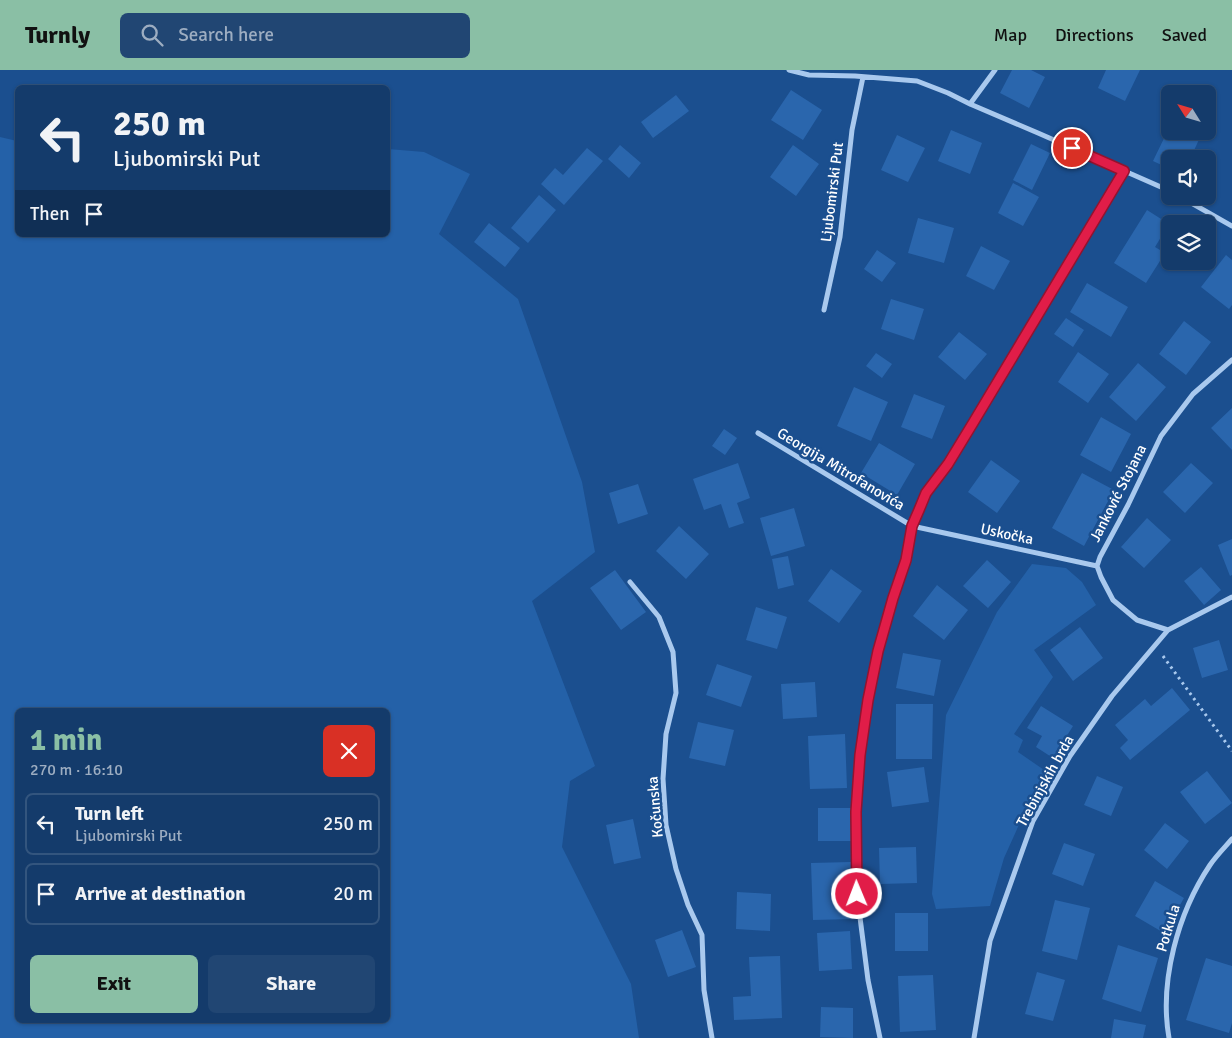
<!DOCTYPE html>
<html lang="en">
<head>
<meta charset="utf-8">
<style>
  :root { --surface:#143b6b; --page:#214673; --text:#f1f3f6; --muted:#9dadc1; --line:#33557e; --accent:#8abfa5 }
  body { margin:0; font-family:Signika,sans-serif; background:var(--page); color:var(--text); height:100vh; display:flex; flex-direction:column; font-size:19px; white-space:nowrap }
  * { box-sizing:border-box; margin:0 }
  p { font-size:16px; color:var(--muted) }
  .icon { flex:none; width:28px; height:28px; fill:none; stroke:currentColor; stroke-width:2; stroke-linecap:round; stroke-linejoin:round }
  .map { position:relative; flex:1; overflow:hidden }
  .details { position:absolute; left:15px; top:638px; width:375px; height:315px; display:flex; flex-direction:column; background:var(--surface); border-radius:8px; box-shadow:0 1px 4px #0004,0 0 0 1px var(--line) }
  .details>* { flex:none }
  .guide { position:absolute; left:15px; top:15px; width:375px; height:152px; border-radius:8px; box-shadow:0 1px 4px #0004,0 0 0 1px var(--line); background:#143b6b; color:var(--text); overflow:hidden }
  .needle { width:32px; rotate:307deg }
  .fabs { position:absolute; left:1161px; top:15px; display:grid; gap:10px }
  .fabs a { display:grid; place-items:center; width:55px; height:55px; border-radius:8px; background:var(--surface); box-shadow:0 1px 4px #0004,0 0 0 1px var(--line); font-size:25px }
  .pin { position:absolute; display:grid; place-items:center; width:42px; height:42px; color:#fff; margin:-21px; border:2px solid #fff; border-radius:50%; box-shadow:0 1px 5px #0007 }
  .me { position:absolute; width:55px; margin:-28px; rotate:359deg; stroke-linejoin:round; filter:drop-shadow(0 0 4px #0008) }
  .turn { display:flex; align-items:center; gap:18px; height:105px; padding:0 15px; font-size:22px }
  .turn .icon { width:65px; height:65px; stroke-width:2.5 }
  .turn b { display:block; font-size:35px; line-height:42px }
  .then { display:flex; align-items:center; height:48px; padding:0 15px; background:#0003; gap:10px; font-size:19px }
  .round { display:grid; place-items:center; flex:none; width:52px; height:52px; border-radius:8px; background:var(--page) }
  .overview { display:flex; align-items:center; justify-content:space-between; height:85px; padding:0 15px }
  h1 { font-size:30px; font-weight:800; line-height:38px; color:var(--accent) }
  .button { display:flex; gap:10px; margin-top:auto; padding:10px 15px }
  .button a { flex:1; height:58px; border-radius:8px; background:var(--accent); color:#111; font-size:20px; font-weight:800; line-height:58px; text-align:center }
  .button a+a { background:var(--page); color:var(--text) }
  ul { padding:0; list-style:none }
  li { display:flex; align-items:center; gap:15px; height:62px; margin:0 10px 8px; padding:0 5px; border:2px solid var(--line); border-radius:8px }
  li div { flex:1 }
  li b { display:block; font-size:19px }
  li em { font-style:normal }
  header { display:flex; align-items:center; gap:30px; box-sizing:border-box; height:70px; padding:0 25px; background:var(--accent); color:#111 }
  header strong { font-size:24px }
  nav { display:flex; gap:28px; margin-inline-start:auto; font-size:18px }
  .search { width:350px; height:45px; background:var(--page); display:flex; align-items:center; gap:12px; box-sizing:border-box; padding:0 18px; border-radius:8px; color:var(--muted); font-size:19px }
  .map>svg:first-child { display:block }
  .green { fill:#2461a8; fill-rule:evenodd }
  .building { fill:#2a66ad }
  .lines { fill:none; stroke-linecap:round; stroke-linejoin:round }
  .path { stroke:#a9c9ee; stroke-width:3; stroke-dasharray:2.5 4; stroke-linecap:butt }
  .street { stroke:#a9c9ee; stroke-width:5 }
  .route-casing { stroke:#92132f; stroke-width:12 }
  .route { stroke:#e11d48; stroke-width:9 }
  .labels { text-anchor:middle; stroke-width:5; stroke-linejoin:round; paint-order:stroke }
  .street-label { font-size:15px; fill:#fff; stroke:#1b4f8f }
</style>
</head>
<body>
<header>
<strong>Turnly</strong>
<div class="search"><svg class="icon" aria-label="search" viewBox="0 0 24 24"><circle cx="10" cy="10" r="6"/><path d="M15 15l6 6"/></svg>Search here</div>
<nav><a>Map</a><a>Directions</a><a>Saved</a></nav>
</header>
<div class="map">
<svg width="1232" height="968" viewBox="0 0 1232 968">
  <rect width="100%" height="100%" fill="#1b4f8f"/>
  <path class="green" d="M0 67 17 71 18 165H388V79L424 82 470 104 439 164 518 229 582 412 595 482 532 531 595 696 570 711 562 777 631 914 639 968H0ZM18 640H388V950H18Z
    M1032 494 1066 498 1082 512 1096 535 1034 580 1053 607 1014 664 1023 670 1018 682 1047 702 1022 748 1004 788 990 836 936 839 932 824 946 645 997 542Z"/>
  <path class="building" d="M1012 0H1031L1045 7 1029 38 1000 23Z
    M1106 0H1140L1125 31 1098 18Z
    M791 20 822 40 803 70 771 50Z
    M676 25 689 41 653 68 641 52Z
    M1170 56V61H1203L1190 89H1170V99L1153 91Z
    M951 60 982 73 970 104 938 91Z
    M897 65 925 78 908 112 881 100Z
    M1031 74 1050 83 1032 120 1013 110Z
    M620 75 641 93 629 108 608 89Z
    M793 75 819 94 796 126 770 107Z
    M587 78 603 91 564 135 541 114 555 98 563 105Z
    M1013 113 1039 127 1023 156 998 143Z
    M539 125 556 140 528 173 511 158Z
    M1147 140 1169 154 1155 177 1165 183 1146 213 1114 193Z
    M918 148 954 158 944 193 908 183Z
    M489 153 520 178 505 197 474 172Z
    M981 176 1010 191 994 220 966 206Z
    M877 180 896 193 882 212 864 199Z
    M1226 185 1232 190V235L1229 239 1201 217Z
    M1087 213 1128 237 1111 267 1070 242Z
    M891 229 924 239 914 270 881 259Z
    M1066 248 1084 260 1073 277 1054 264Z
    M1184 251 1211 272 1186 305 1159 284Z
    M959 262 987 284 965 310 938 287Z
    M1078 282 1109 304 1088 333 1058 312Z
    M876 283 892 294 882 308 866 296Z
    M1138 293 1166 317 1136 351 1109 327Z
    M854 317 888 332 871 371 837 356Z
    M914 324 945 336 932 369 901 357Z
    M1232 338V380L1211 358Z
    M1101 347 1131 364 1111 402 1080 385Z
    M724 359 737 368 725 385 712 376Z
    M879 373 915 394 897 425 861 403Z
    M991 390 1020 411 997 443 968 422Z
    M738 393 750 428 737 433 744 453 729 458 721 434 704 440 693 409Z
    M1191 393 1213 413 1185 443 1163 422Z
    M1082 403 1114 420 1084 476 1052 458Z
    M638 414 648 444 618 454 609 423Z
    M794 438 805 476 771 486 760 448Z
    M1147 448 1171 470 1144 498 1121 477Z
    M679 456 709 484 686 509 656 481Z
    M1232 469V505L1230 506 1218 475Z
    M788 486 794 515 778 519 772 489Z
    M987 490 1011 512 988 538 963 516Z
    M1201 497 1221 520 1204 535 1184 511Z
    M831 499 862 521 839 553 808 531Z
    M615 500 646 542 621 560 590 518Z
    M937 515 968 540 944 570 913 546Z
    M756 537 787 547 777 579 746 570Z
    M1080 557 1103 588 1073 611 1050 580Z
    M1219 570 1228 600 1202 608 1193 578Z
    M903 583 941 590 934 626 896 618Z
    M717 594 752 606 741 637 706 625Z
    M815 612 817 647 783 649 781 614Z
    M1172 618 1190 640 1130 690 1120 678 1128 670 1115 655 1145 629 1151 636Z
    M896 634H933L932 689H896Z
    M1041 636 1073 656 1053 688 1036 677 1042 666 1027 658Z
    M698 652 734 660 725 696 689 688Z
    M845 664 847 718 810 719 808 666Z
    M924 697 929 732 892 737 887 702Z
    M1207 701 1232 733 1205 754 1180 722Z
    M1097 706 1123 717 1111 746 1084 735Z
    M818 738H851V771H818Z
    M633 749 641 788 614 794 606 755Z
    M1165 753 1189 771 1167 799 1144 780Z
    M1064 773 1095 784 1083 816 1052 804Z
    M916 777 917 813 880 814 879 778Z
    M851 792 853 849 813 850 811 793Z
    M1155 811 1184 828 1164 863 1135 846Z
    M737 822 771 824 770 861 736 859Z
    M1055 830 1090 838 1077 890 1042 881Z
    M895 843H928V881H895Z
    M682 860 696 897 668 907 655 870Z
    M850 861 852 899 819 901 817 863Z
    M1118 875 1158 888 1141 942 1102 929Z
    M780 886 782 948 734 950 733 927 751 926 749 887Z
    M1206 888 1232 896V953L1229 963 1186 950Z
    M1037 902 1065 910 1053 951 1025 944Z
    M933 905 936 960 900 962 898 906Z
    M821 937 853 938V968L820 967Z
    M1114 949 1146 955 1143 968H1111Z"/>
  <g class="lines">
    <path class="path" d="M1163 586 1232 681"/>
    <path class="street" d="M789 0 809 5 855 6 917 11 948 23 970 34 1038 63 1170 121
      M970 34 995 0
      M1179 126 1232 156
      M824 240 840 167 852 60 863 7
      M758 363 912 456 1097 496
      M630 512 659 547 673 582 676 623 666 664 663 709 666 755 676 799 688 835 702 865 704 920 712 968
      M1168 560 1137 550 1113 530 1101 507 1097 496 1100 487 1128 435 1161 366 1193 324 1232 290
      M880 968 868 910 857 824 856 741 860 685 867 630 878 581 893 528 906 490 912 456 926 423 948 394 973 353 1124 101
      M974 968 990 871 1033 751 1070 686 1112 626 1168 560 1232 527
      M1169 968C1159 911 1178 843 1210 795 1216 786 1225 777 1232 769"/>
  </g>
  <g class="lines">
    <defs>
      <path id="route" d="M857 824 856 742 860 685 868 630 878 581 893 528 906 490 912 456 919 440 926 423 948 394 973 353 1124 101 1072 78"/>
    </defs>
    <use href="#route" class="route-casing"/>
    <use href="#route" class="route"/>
  </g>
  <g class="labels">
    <g class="street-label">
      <text transform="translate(832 122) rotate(-83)" y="5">Ljubomirski Put</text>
      <text transform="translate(841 399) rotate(31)" y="5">Georgija Mitrofanovića</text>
      <text transform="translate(1118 423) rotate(-63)" y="5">Janković Stojana</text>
      <text transform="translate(1007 464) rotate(12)" y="5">Uskočka</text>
      <text transform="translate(1045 711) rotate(-61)" y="5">Trebinjskih brda</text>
      <text transform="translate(655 737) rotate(-95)" y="5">Kočunska</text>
      <text transform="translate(1168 858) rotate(-73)" y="5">Potkula</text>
    </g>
  </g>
</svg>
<div class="fabs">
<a><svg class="needle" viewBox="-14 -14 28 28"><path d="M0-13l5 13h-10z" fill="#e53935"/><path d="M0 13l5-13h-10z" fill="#9dadc1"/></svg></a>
<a><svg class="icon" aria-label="sound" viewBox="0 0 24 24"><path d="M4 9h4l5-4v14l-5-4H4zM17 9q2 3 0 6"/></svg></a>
<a><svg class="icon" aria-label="layers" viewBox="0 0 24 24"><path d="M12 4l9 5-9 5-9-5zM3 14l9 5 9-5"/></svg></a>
</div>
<div class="pin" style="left:1072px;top:78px;background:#d93025"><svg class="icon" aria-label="arrive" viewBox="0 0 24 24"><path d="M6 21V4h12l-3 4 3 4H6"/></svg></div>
<svg class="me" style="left:857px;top:824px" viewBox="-20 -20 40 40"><circle r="17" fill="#e11d48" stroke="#fff" stroke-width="3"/><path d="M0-11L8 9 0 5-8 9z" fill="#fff"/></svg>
<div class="guide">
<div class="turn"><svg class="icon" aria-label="left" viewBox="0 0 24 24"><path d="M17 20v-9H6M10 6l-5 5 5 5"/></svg><div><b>250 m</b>Ljubomirski Put</div></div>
<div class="then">Then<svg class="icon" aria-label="arrive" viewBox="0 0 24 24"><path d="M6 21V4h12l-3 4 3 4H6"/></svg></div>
</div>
<section class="details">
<div class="overview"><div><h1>1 min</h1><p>270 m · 16:10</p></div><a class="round" style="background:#d93025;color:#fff"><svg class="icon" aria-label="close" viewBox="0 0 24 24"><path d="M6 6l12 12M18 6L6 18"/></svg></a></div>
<ul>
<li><svg class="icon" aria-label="left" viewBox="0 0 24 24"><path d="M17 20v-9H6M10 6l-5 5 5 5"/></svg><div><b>Turn left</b><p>Ljubomirski Put</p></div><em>250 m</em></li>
<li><svg class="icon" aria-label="arrive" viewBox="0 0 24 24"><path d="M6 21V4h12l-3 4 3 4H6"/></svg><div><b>Arrive at destination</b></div><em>20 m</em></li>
</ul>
<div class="button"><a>Exit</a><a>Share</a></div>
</section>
</div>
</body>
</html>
